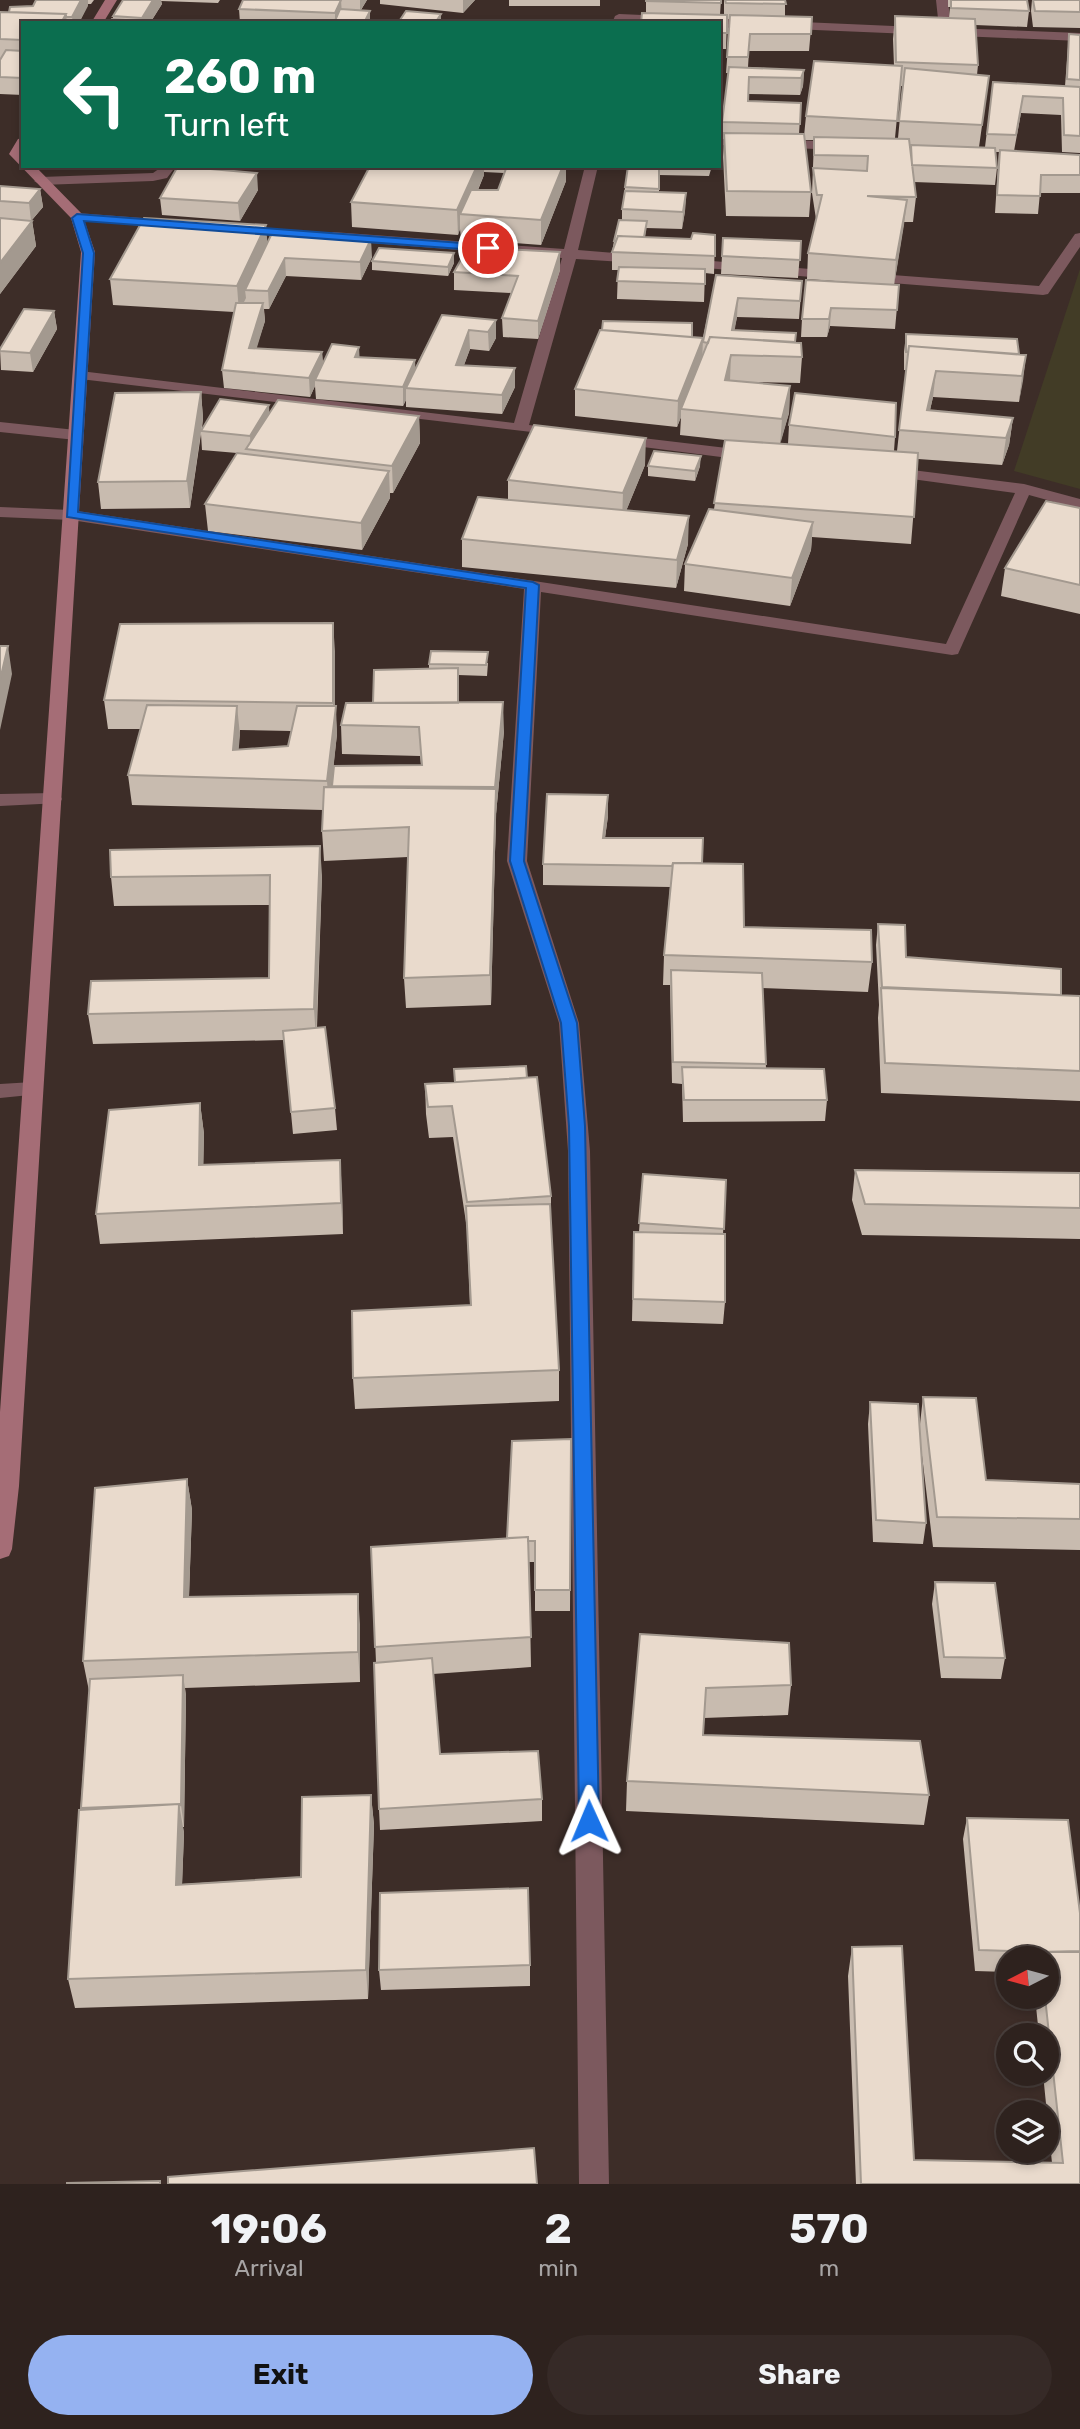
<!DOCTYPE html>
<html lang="en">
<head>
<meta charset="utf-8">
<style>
  :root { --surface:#2e221e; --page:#362a27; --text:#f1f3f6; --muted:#a7a4a4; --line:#493f3c; --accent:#95b2f1 }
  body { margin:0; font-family:Rubik,sans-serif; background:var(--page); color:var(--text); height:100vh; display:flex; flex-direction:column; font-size:26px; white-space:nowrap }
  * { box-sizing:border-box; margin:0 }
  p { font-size:23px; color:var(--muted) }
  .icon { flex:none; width:38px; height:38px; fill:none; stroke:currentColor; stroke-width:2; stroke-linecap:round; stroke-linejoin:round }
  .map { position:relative; height:2184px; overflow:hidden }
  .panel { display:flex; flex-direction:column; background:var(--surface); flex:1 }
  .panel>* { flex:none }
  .hud { position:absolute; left:21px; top:21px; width:700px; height:147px; border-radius:0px; box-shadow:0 4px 10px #0003,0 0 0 2px var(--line); background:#0b6e4f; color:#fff; overflow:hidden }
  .needle { width:46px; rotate:264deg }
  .fabs { position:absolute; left:996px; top:1946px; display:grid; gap:14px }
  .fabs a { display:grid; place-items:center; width:63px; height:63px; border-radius:50%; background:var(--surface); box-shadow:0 4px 10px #0003,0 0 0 2px var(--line); font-size:35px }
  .pin { position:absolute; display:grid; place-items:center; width:60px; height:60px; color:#fff; margin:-30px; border:4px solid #fff; border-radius:50%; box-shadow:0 2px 7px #0007 }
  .me { position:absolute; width:77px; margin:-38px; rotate:359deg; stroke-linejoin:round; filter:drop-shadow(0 0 5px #0008) }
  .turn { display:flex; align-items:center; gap:24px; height:147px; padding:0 28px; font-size:32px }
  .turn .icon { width:91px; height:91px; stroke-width:2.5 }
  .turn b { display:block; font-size:49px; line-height:60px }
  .eta { display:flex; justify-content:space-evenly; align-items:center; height:119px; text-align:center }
  .eta b { font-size:42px; font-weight:700; line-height:49px }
  .button { display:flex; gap:14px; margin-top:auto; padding:14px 28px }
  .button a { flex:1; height:80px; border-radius:42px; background:var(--accent); color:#111; font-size:28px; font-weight:700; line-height:80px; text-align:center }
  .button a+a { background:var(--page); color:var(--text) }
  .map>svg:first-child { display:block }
  .green { fill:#423c26 }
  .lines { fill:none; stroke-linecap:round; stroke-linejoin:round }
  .street { fill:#7c595e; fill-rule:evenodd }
  .secondary { fill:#a56d76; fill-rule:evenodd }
  .wall { fill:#c8bbaf; fill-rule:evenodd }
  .shaded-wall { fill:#a3998f }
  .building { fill:#e9dacc; stroke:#a3998f; stroke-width:2 }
  .route { fill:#1a73e8; stroke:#114b97; stroke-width:2 }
</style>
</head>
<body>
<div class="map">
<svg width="1080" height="2184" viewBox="0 0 1080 2184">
  <rect width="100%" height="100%" fill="#3d2d28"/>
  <path class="green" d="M1080 269V489L1014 471Z"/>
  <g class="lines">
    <path class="street" d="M936 0H948L951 28 1080 33V41L719 26V23H612L615 16 619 14 939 28Z
      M719 137 840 142 846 146 840 150 719 145Z
      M163 166H176L167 178 153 181 41 185 34 181 41 177 153 173Z
      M585 166H598L578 250 639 255 646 259 639 263 576 259 529 425 566 430 569 433 566 436 80 379 73 375 80 371 514 423 562 258 333 240 326 236 333 232 564 249Z
      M77 213 169 220 176 224 169 228 72 220V214Z
      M1080 233V247L1048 294 1043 295 866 281 859 277 866 273 1039 286 1075 234Z
      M688 259 834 271 841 275 834 279 683 266V260Z
      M0 422 76 430 84 435 76 440 0 432Z
      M617 435 752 451 760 456 752 461 612 443 609 440 612 437Z
      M888 467 1024 484 1080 499V509L1029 495 958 654 952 655 541 592 527 861 579 1023 590 1151 609 2184H579L568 1151 559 1023 507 861 524 589 71 520 0 517V507L71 510 946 644 1015 493 882 475 880 472Z
      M53 793 60 795 62 799 60 803 0 806V794Z
      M33 1082 40 1084 43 1089 40 1094 0 1098V1084Z"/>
    <path class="secondary" d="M105 0H117L103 23H91Z
      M23 138V166H35L82 214 95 252 19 1486 12 1549 9 1556 0 1559V1412L81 252 71 218 9 154 18 139Z"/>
  </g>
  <path class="wall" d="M36 0H94L91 4H88L79 23H23V95L0 94V12H9L33 6Z
    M123 0H220L218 3 161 1 162 4 150 23H109L113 19V16Z
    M243 0H367L361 10 370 23H240L239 9Z
    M380 0H475L463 13 380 4Z
    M509 0H600V6H509Z
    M646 0H721L720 15H724V0H785V17H812L809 51H749L748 67 804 70 803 86 800 95 748 94V101L801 103 799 134 804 136 806 116 894 66 893 39 895 16 949 18 950 7H948V0H1027L1029 11 1027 27 975 25 978 65 977 75 989 76 979 147H985L993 82 1065 86 1069 34 1080 35V153L1062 152 1061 115 1021 113 1014 151 1080 155V193H1040L1038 214 995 213 999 152H995L997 168 995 185 914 182 916 197 913 222H904L894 285H899L895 329 830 326 827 337H801L802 319 877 284 807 279 808 253 816 219 812 193 814 140H805L811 192 809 217 726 216 723 157 724 139H721L722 122 729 73H726L730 19H727L726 49H719V23L646 13ZM900 86H903L898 138H895Z
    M1032 0H1080V28L1033 27 1031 11Z
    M92 166H149L148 168Z
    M178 166H223L222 169 258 190 240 221 162 215 160 198Z
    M370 166H566V181L541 245 461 239 460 229 458 235 352 227 351 202ZM484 172 504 173 498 190H478L484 175Z
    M628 166H712L709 176 659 175V192L686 193 685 211 682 229 646 228 645 237 691 239 715 235 714 274 705 273 704 302 617 299 618 270H612V252L614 241 622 220V209Z
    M0 186 40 189 43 207 32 220 36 246 0 294Z
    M801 241 798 278 721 274 722 256Z
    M267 243 372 257 361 280 286 276 269 309H264L265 321 256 348 322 352 323 364 359 357 415 360V368L442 315 496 320V338L489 351 470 349 464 365 515 368V387L502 414 406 407V400L403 406 316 399 315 386 310 397 224 388 222 370 234 312 113 305 110 279Z
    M372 261 454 263 448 276 372 270Z
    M560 270 538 339 503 337 502 318 511 293 454 290V272Z
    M716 275 802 281 799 319 737 317 734 330 795 342 802 357 800 383 746 382 790 386 789 413 780 443 788 444 789 425 895 437 894 451H897L906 370H904V352L906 334 1026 355 1019 402 933 397 930 410 1013 418 1009 445 1002 465 918 459 911 544 812 537 811 550 790 606 684 591 685 564 714 509 725 440 680 435 681 417 677 427 575 416V389L692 337 703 338Z
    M54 311 57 329 33 372 1 370 0 349Z
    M201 392 203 418 202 429 269 413 419 416 420 443 393 493H390V498L362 550 208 531 205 504 237 453 202 450 201 434 190 508 101 509 98 482Z
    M645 465 626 511 688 544 676 588 462 567V539L508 500V480Z
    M648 466H700L695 481 648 476Z
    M1080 508V614L1001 596 1005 568Z
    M335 651V706L337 734 331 787H332L334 766 421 765 420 756 342 754 341 725 373 703 429 669V664L488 663 487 676 458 675V703L504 731 496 814 491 1005 406 1008 404 978 408 857 324 861 322 831 323 810 132 805 128 775 141 729H108L104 700ZM240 730 291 731 288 746 238 750Z
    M608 795V816L605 838 702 863 744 927 872 962 868 992 762 988 766 1068 827 1100 825 1121 683 1122 682 1084 672 1083 670 985H663L664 955 670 887 543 885V864Z
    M110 850 322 875 317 1028 335 1108 337 1130 293 1134 284 1040 93 1044 88 1014 269 978 270 905 114 906 111 877Z
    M878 924 906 957 1061 995 1080 996V1101L881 1093 878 1018 879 1005 876 945Z
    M527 1078 551 1196V1225L559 1370V1401L355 1409 353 1378 470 1305 467 1229 453 1137 429 1138 426 1114 425 1084Z
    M200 1103 204 1134 203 1165 342 1190 343 1234 100 1244 96 1214Z
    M855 1170 1080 1173V1239L862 1235 852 1200Z
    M643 1174 726 1180 723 1234 725 1302 723 1324 632 1321 634 1232H639Z
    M923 1397 986 1480 1080 1484V1550L933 1547 920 1439 926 1523 923 1544 873 1542 868 1424 870 1402 920 1424Z
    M571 1439 570 1611H535V1562H529L531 1667 433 1674 440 1754 542 1799V1821L380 1830 379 1809 376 1662 371 1547 507 1538Z
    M187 1479 192 1510 189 1596 360 1624V1682L185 1688 186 1696 184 1827H183L184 1833 182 1884 301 1877 371 1795 374 1825 368 1999 75 2008 68 1979 89 1691 83 1661Z
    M935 1582 1005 1658 1001 1679 941 1678 932 1604Z
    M640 1634 791 1685 788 1715 704 1718 703 1735 929 1795 924 1825 626 1811 627 1781Z
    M967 1818 1068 1820 1080 2184H856L848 1976 852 1947 914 2160 1052 2163 1043 2074H1046V2035H1039L1035 1997H1046V1958H1008V1972L975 1971 963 1839Z
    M530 1965V1986L381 1990 379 1970Z"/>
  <path class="shaded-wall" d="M81 0H88V6L79 23H73L72 17Z
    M153 0H161L162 4 150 23H143L142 18Z
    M341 0 342 15 335 23V13Z
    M360 0H367L360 11Z
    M463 0H475L463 13Z
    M370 11V23H364Z
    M66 14 67 23H61Z
    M441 14V23H435Z
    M804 70 803 86 800 95 801 78Z
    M213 166H223L213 186 212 169Z
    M477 166H484V175L467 215 460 214V229L458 235 457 210Z
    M563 166H566V181L541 245V220Z
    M257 173 258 190 240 221 238 203Z
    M40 189 43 207 31 221 29 203Z
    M686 193 685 211 682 229 683 212Z
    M907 200 904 225 894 286 896 260Z
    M32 221 36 246 0 294V263Z
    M266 225 268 250 245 290 246 298 239 312 237 286Z
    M371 239 372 257 361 280 360 262Z
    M560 252V270L538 339V321Z
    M454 253V263L448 276V267Z
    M285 258 286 276 269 309 268 291Z
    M738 298 737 317 732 345V330Z
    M263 303 265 321 251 367 249 348Z
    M831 308 830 326 827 337 829 319Z
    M54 311 57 329 33 372 30 353Z
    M496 320V338L489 351 488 332Z
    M469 330 470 349 457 384 456 365Z
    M703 338 702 365 681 409V417L677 427 678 401Z
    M359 347 360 365 355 357Z
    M322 352 323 370 315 380V386L310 397 309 378Z
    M731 355 730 381 725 380Z
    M1026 355 1023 381 1019 402 1022 376Z
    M415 360 416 379 406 388V400L403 406V387Z
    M515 368V387L502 414V395Z
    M936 371 933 397 925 432 927 410Z
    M790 386 789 413 780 445 782 419Z
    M201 392 203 418 201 431 190 508 187 481Z
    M269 405 270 424 251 450 250 436Z
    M419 416 420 443 393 493 392 466Z
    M1013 418 1009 445 1002 465 1006 438Z
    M646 438 645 465 622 521 623 493Z
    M701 456 700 466 695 481V471Z
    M389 471 390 498 362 550 361 523Z
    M689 516 688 544 676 588 677 560Z
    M813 522 811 550 790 606 792 578Z
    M333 623 335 651V715L336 706 337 734 329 810 327 781 334 721 333 703Z
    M8 646 12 674 0 730V680Z
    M503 702 504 731 496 814 491 1005 490 975 495 787Z
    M237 706 240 735 236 779 233 750Z
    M608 795V816L602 859 603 838Z
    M320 846 322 875 316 1039 314 1009Z
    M200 1103 204 1134 203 1195 199 1165Z
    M340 1160 342 1190 343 1234 341 1203Z
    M187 1479 192 1510 188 1627 184 1597Z
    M358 1594 360 1624V1682L358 1652Z
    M183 1675 186 1696 184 1827 181 1805Z
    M371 1795 374 1825 368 1999 366 1970Z
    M179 1804 184 1833 181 1914 176 1885Z"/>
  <path class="building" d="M36 0H81L72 17H66V14L9 12 10 7 33 6Z
    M123 0H153L142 18 113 16Z
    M243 0H341L335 13 239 9Z
    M646 0H721V3L646 1Z
    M725 0H785L786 4 726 3Z
    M951 0H1027L1029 11 951 8Z
    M1033 0H1080V12L1035 11Z
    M340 9 370 11 364 23H334Z
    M406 11 441 14 435 23H398Z
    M0 12 66 14 61 23H23V40L0 39Z
    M642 13 727 15V33H719V23H641Z
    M730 15 812 17 811 34H750L748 57H727Z
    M895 16 975 19 978 65 896 62Z
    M112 19 141 21 139 23H109Z
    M1069 34 1080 35V80L1067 79Z
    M6 50 23 51V78L0 77V60Z
    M814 61 902 66 897 121 806 116Z
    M729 67 804 70 801 78 749 77 748 101 801 103 800 124 722 122Z
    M905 68 989 76 982 125 899 121Z
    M993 82 1080 87V136L1064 135 1063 98 1023 96 1016 135 987 134Z
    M724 133 804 134 811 192 727 191Z
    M814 137 909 139 916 197 867 196 907 200 896 260 808 253 822 195H817L813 168 867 171 868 156 814 155Z
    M911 145 995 148 997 168 912 165Z
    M1000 150 1080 155V175H1041L1040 196 997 195Z
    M178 166H213L212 169 257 173 238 203 160 198Z
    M370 166H477L457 210 351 202Z
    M507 166H563L541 220 460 214 471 190H498Z
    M628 166H659V189L625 187Z
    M0 186 40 189 29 203 0 201Z
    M625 191 686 193 683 212 622 209Z
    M0 218 32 221 0 263Z
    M144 218 266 225 237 286 110 279Z
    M619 220 647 221 644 237 618 236 616 241H614Z
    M273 231 371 239 360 262 285 258 268 291 245 290Z
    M693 233 715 235V256L612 252 618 236 691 239Z
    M723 238 801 241 800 260 722 256Z
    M468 247 560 252 538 321 502 318 518 276 454 272Z
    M379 248 454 253 448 267 372 261Z
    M619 267 705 269V284L617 281Z
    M716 275 802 281 800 301 738 298 732 330 796 333 795 342 710 337 708 343 703 342Z
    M806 280 899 285 897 310 831 308 829 319H802Z
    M236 303H263L249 348 322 352 309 378 222 370Z
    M24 309 54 311 30 353 0 351V349Z
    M442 315 496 320 488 332 469 330 456 365 515 368 502 395 406 388Z
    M603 321 692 323V337L602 330Z
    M600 330 703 338 678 401 575 389Z
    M906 334 1017 339 1019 354 909 346 908 352H906Z
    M710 337 801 343 802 357 731 355 725 380 790 386 782 419 681 409Z
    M332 344 359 347 355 357 415 360 403 387 315 380Z
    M909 346 1026 355 1022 376 936 371 927 410 1013 418 1006 438 899 430Z
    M201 392 187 481 98 482 115 393Z
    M795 393 896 403 895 437 789 425Z
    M220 399 269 405 250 436 201 431Z
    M278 400 419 416 392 466 246 449Z
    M534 425 646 438 623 493 508 480Z
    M725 440 918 453 914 517 714 503Z
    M654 451 701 456 695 471 648 466Z
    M237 453 389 471 361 523 205 504Z
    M478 497 689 516 677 560 462 539Z
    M1046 501 1080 508V585L1005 568Z
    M709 509 813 522 792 578 685 564Z
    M333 623V703L104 700 120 624Z
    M0 646H8L0 680Z
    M431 651 488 652 486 665 429 664Z
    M458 668V703H373L374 670Z
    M503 702 495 787 332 786 334 766 422 765 419 727 341 725 346 703Z
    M147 705 237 706 233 750 288 746 297 706H336L327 781 128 775Z
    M324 787 496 789 490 975 404 978 409 827 322 831Z
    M547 794 608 795 603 838H703L702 863H673L672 866 543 864Z
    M320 846 314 1009 88 1014 91 981 269 978 270 875 111 877 110 850Z
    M673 863 743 864 744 927 871 930 872 962 664 955Z
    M878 924 905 925 906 957 1061 969V995L882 987Z
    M671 970 762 973 766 1064 673 1062Z
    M881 988 1080 996V1071L885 1063Z
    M325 1027 335 1108 291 1112 283 1031Z
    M526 1066 527 1078 455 1082 454 1069Z
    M682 1067 824 1069 827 1100H684Z
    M537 1077 551 1196 467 1202 452 1106 428 1107 425 1084Z
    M200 1103 199 1165 340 1160 341 1203 96 1214 109 1110Z
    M855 1170 1080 1173V1208L865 1204Z
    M643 1174 726 1180 724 1229 639 1223Z
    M550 1204 559 1370 353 1378 352 1311 471 1305 466 1206Z
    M634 1232 725 1234V1302L633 1299Z
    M923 1397 976 1398 986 1480 1080 1484V1519L937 1517Z
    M870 1402 918 1404 926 1523 876 1520Z
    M571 1439 570 1590H535V1541H528V1537L507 1538 512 1441Z
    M187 1479 184 1597 358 1594V1652L83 1661 95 1488Z
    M528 1537 531 1637 375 1647 371 1547Z
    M935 1582 995 1583 1005 1658 944 1657Z
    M640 1634 789 1643 791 1685 706 1688 703 1735 920 1741 929 1795 627 1781Z
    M432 1658 440 1754 538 1751 542 1799 379 1809 374 1663Z
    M183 1675 181 1805 179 1806V1804L81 1808 90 1679Z
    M371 1795 366 1970 68 1979 79 1810 179 1804 176 1885 301 1877 302 1797Z
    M967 1818 1068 1820 1080 1913V1952H1047L979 1950Z
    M528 1888 530 1965 379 1970 380 1893Z
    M902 1946 914 2160 1063 2163 1045 1997H1046V1958H1041L1040 1952 1080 1951V2184H861L852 1947Z
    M534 2148 537 2184H168V2177Z
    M160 2181V2184H67V2183Z"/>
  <path class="route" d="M77 214 488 245 493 248 488 251 84 221 94 253 78 512 533 582 539 585 524 861 577 1023 585 1126 599 1821 596 1828 589 1830 582 1828 579 1821 569 1126 561 1023 510 861 526 588 67 517 83 253 72 218Z"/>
</svg>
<div class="fabs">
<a><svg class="needle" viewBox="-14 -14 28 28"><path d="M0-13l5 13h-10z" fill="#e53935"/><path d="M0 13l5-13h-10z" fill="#a7a4a4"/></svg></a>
<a><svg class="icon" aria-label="search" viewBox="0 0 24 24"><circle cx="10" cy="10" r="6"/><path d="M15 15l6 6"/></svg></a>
<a><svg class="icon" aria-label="layers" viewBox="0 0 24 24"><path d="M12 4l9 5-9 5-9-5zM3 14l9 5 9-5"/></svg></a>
</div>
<div class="pin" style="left:488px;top:248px;background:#d93025"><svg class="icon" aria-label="arrive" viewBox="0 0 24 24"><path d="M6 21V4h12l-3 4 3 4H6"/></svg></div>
<svg class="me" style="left:589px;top:1821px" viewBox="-20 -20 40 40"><path d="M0-17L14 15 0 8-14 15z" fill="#1a73e8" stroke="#fff" stroke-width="4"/></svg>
<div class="hud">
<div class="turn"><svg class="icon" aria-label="left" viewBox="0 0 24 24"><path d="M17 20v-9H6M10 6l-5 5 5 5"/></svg><div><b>260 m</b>Turn left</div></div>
</div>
</div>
<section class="panel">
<div class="eta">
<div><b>19:06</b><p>Arrival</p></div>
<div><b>2</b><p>min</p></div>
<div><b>570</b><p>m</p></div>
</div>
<div class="button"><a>Exit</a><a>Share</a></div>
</section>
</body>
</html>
